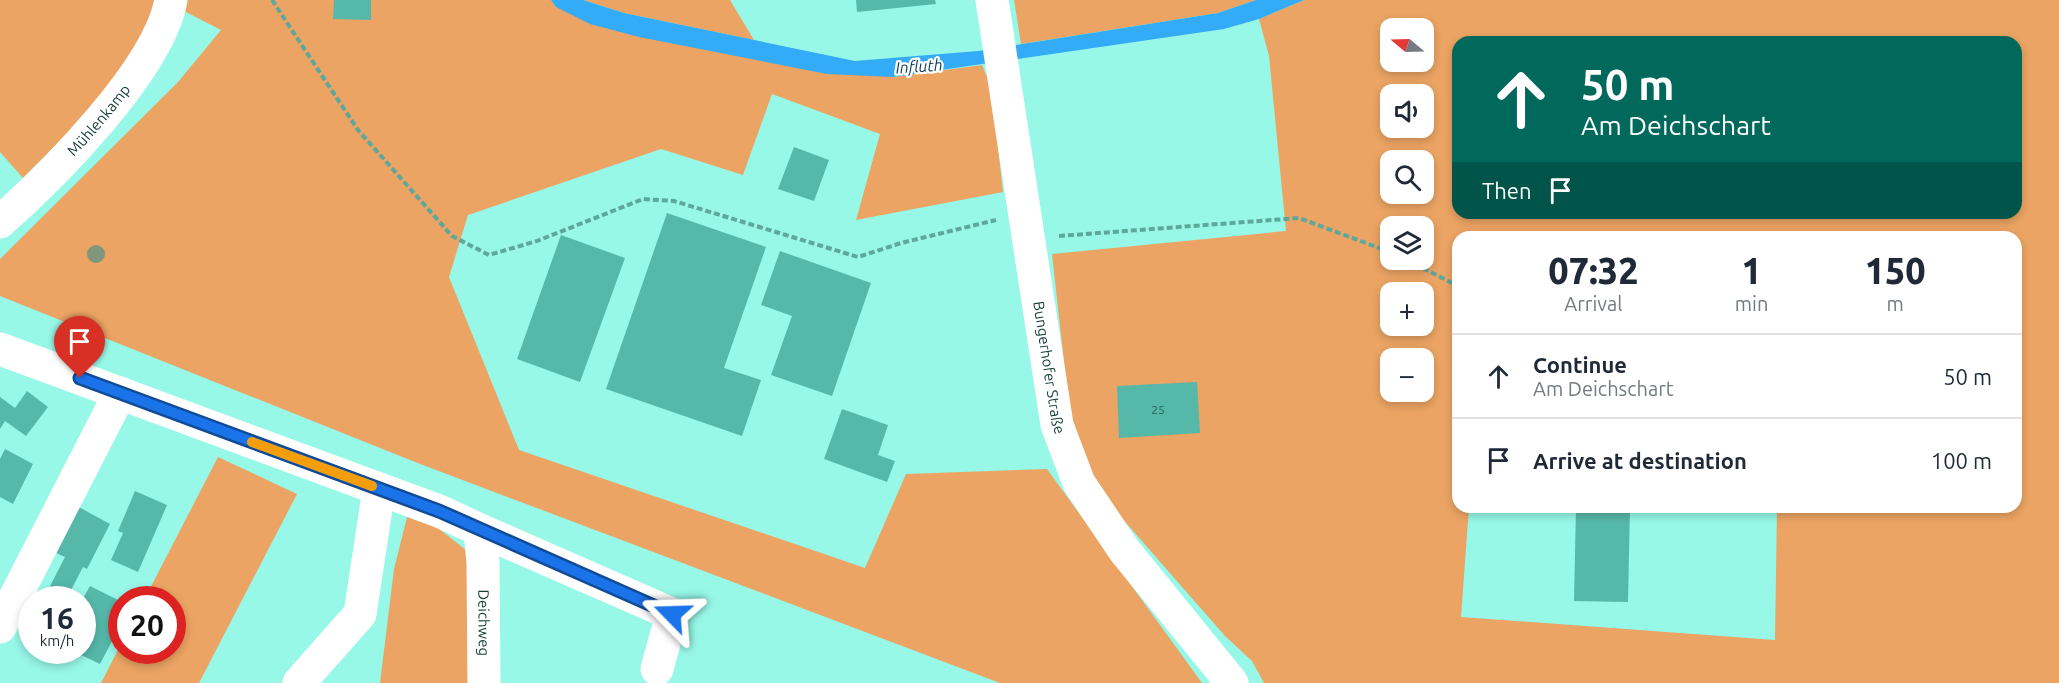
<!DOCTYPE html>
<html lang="en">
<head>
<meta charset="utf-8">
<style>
  :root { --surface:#fff; --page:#f6f6f7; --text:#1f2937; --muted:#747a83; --line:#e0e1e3 }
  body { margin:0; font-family:Ubuntu,sans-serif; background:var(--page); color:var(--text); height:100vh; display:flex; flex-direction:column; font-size:22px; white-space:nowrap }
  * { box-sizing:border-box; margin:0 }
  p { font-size:20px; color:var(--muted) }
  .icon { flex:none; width:33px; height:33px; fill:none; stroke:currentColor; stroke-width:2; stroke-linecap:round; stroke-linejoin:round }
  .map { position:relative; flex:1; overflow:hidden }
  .drawer { position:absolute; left:1452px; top:231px; width:570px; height:282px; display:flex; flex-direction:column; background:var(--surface); border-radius:18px; box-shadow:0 3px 9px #0003 }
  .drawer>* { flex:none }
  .hud { position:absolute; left:1452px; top:36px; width:570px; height:183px; border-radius:18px; box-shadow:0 3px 9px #0003; background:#00695c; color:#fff; overflow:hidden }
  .needle { width:39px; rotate:289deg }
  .fabs { position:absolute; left:1380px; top:18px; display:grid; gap:12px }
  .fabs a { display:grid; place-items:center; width:54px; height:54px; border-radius:12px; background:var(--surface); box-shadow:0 3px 9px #0003; font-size:30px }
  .speed { position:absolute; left:18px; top:586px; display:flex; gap:12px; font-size:30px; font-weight:700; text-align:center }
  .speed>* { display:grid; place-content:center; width:78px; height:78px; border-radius:50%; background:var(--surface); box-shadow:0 3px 9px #0003; line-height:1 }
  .speed small { font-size:15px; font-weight:400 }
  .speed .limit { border:9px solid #d22; background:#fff; color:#111 }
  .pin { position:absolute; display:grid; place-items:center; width:51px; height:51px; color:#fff; margin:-62px -26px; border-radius:50% 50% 50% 0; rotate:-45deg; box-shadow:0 0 6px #0007 }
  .pin .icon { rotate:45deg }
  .me { position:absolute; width:66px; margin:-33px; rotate:292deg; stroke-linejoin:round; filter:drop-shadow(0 0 4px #0008) }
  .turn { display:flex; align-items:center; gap:21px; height:126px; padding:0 30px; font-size:27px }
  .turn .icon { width:78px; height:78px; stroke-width:2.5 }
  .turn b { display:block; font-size:42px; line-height:51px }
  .then { display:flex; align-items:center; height:57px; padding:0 30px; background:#0003; gap:12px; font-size:22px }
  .eta { display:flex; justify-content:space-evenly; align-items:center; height:102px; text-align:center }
  .eta b { font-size:36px; font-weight:800; line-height:42px }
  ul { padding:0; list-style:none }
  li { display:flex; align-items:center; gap:18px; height:84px; padding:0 30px; border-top:2px solid var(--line) }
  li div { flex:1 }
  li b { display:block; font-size:22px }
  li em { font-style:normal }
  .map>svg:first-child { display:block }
  .green { fill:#eba463; fill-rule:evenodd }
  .water { fill:#33abf6 }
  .building { fill:#56b8a9 }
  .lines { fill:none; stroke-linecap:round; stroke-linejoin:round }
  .path { stroke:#5ea79b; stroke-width:4; stroke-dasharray:6 3; stroke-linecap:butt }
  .minor { stroke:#fff; stroke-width:33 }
  .tree { fill:#80977c }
  .route-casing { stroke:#114b97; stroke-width:15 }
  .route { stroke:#1a73e8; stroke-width:10 }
  .slow { stroke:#f59e0b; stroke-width:10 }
  .labels { text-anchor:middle; stroke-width:4.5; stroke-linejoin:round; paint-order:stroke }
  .number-label { font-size:12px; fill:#265e55 }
  .street-label { font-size:15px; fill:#164039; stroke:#fff }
  .water-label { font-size:16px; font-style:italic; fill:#0a3a58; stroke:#fff }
</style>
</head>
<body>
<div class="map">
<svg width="2059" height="683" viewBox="0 0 2059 683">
  <rect width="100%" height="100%" fill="#97f8e8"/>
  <path class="green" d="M0 0H158L116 85 23 178 0 152Z
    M186 0H551L556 7 893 77 982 65 991 86 1003 192 856 220 880 134 772 94 743 175 661 149 468 215 449 277 519 450 865 568 906 474 1047 469 1202 683H1000L415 462 0 296V259L178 82 221 30 184 11Z
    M583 0H730L754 40 624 13Z
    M1014 0H1256L1218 13 1021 44Z
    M1304 0H2059V683H1264L1252 661 1225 636 1099 492 1070 416 1052 254 1286 231 1269 56 1259 19ZM1390 28H1424V62H1390ZM1458 42H2016V213H1458ZM1390 94H1424V128H1390ZM1390 160H1424V194H1390ZM1390 226H1424V260H1390ZM1458 237H2016V507H1777L1775 640 1461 617 1469 507H1458ZM1390 292H1424V326H1390ZM1390 358H1424V392H1390Z
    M218 457 297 494 199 683H101L121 644 122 651H172V600H144Z
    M407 517 438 528 471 554V683H380L394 569Z"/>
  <path class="water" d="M551 0H583L624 13 855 61 978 51 1218 13 1256 0H1304L1259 19 1224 29 893 77 827 74 639 37 590 24 556 7Z"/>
  <path class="building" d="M334 0H371V20L333 19Z
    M856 0H935L936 4 857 12Z
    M794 147 829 160 814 201 778 189Z
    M667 213 766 247 724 368 761 380 742 436 606 389Z
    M561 235 625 258 580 382 517 359Z
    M780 251 871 283 832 396 771 375 792 316 761 305Z
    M1197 382 1200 433 1119 438 1117 386Z
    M27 391 48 407 26 436 5 421 0 429V397L15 408Z
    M842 409 888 425 878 455 895 461 887 482 824 459Z
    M5 449 33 464 13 504 0 497V459Z
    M135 491 167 505 138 572 111 560 123 533 118 531Z
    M77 506 110 524 87 569 83 567 66 600H63L47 592 65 557 54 552Z
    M1576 507H1630L1628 602 1574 601Z
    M90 586 122 602V622L100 664 79 654 89 636 82 632V600Z"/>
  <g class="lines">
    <path class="path" d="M272 0 358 130 452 236 489 255 537 241 643 199 674 201 858 257 901 243 996 220
      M1059 236 1299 218 1390 252
      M1407 260 1458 286"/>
    <g class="minor">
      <path id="s1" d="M992 0 1057 425 1079 483 1124 550 1232 683"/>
      <path id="s2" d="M0 222C53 175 159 69 171 0"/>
      <path id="s3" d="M0 349 439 511 480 530 483 563 484 683"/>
      <path d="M480 530 672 614 657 669"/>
      <path d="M0 627 120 393"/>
      <path d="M299 683 360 614 379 489"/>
    </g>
  </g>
  <circle class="tree" cx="96" cy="254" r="9"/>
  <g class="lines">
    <defs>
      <path id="route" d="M80 378 439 511 672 614"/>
    </defs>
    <use href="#route" class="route-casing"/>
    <use href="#route" class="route"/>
    <path class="slow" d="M252 442 372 486"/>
  </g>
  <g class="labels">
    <g class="number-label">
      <text x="1158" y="414">25</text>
    </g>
    <g class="street-label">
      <text dy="5" stroke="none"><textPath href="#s2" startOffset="142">Mühlenkamp</textPath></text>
      <text dy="5" stroke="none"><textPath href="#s1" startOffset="372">Bungerhofer Straße</textPath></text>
      <text dy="5" stroke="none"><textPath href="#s3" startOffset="606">Deichweg</textPath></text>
    </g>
    <g class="water-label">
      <text transform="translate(919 66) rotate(-4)" y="6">Influth</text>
    </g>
  </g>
</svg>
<div class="fabs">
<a><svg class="needle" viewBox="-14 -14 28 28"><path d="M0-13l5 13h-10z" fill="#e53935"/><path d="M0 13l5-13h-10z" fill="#747a83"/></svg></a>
<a><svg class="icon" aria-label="sound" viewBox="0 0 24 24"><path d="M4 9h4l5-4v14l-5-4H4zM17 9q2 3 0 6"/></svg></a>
<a><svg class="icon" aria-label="search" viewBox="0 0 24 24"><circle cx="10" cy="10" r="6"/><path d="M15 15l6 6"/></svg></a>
<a><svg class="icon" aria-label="layers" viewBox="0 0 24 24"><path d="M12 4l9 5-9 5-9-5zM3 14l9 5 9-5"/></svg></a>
<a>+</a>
<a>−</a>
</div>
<div class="speed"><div>16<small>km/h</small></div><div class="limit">20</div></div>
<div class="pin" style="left:80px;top:378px;background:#d93025"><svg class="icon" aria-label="arrive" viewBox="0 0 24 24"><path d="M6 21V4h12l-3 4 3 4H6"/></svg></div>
<svg class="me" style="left:672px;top:614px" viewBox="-20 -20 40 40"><path d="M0-17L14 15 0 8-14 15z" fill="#1a73e8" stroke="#fff" stroke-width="4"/></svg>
<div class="hud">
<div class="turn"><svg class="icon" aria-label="ahead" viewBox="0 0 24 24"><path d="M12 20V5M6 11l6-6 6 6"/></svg><div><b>50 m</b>Am Deichschart</div></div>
<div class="then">Then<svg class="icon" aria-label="arrive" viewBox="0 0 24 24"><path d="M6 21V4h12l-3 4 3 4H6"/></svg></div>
</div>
<section class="drawer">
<div class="eta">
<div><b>07:32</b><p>Arrival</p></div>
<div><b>1</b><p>min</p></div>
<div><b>150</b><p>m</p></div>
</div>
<ul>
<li><svg class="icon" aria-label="ahead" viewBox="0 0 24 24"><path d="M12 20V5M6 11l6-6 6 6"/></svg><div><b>Continue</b><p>Am Deichschart</p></div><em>50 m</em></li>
<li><svg class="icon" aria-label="arrive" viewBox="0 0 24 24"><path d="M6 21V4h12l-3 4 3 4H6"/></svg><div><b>Arrive at destination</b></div><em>100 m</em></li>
</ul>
</section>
</div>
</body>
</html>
